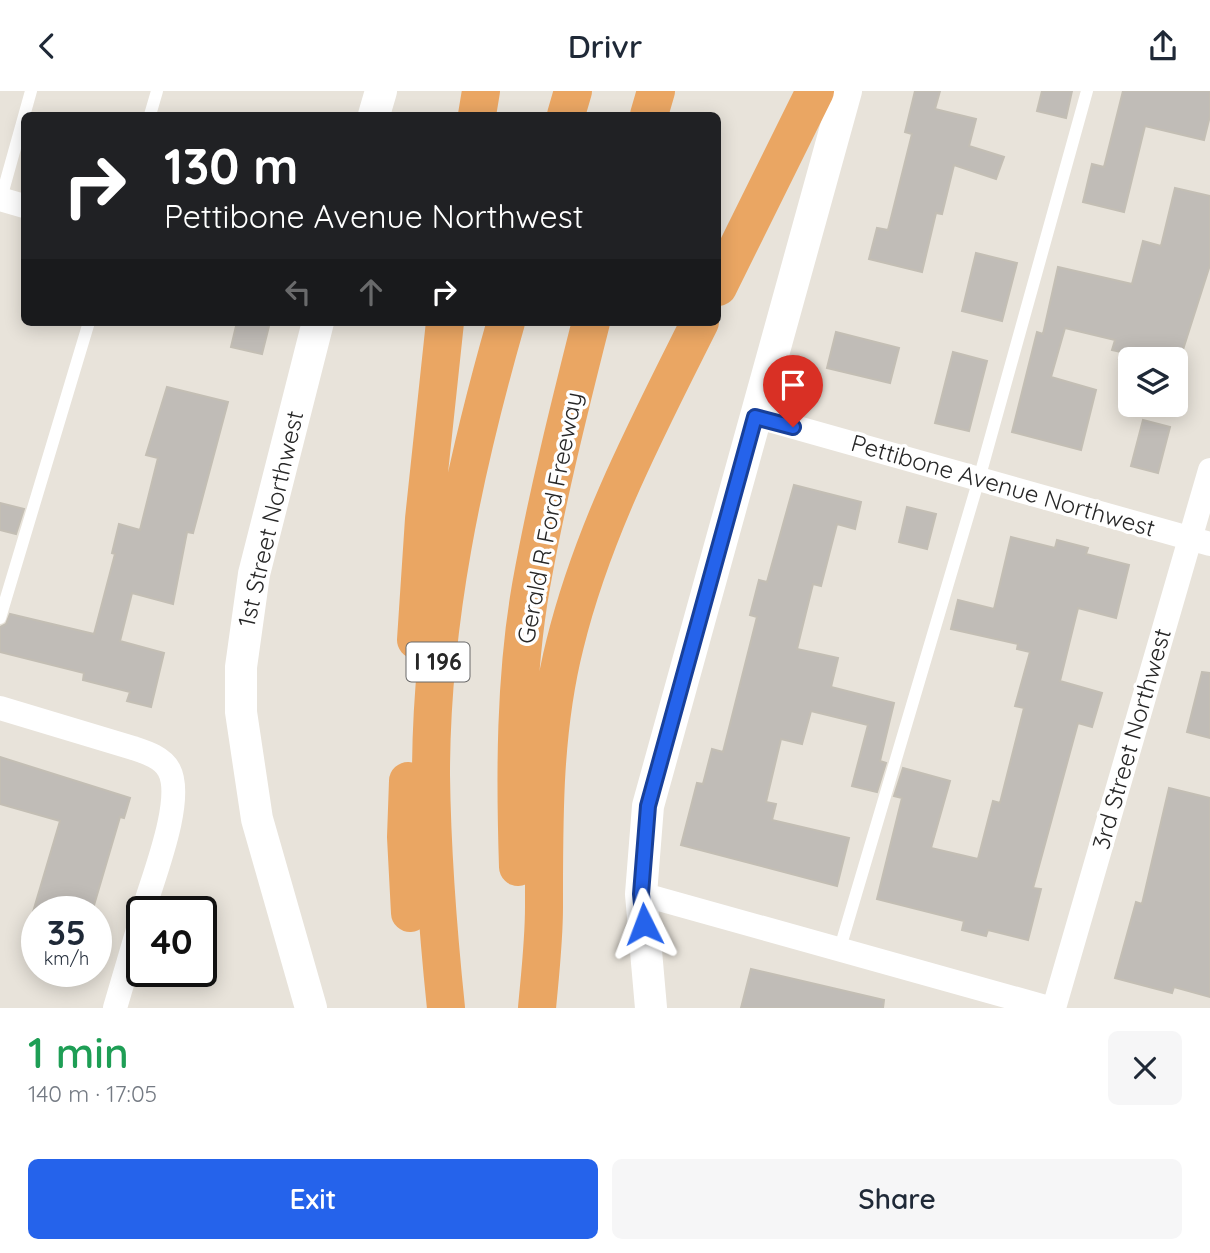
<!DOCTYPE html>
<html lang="en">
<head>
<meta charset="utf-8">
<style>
  :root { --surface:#fff; --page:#f6f6f7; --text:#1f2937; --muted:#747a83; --accent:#2563eb }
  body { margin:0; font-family:Quicksand,sans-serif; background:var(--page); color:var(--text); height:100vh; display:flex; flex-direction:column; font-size:26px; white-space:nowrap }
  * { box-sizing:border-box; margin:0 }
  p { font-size:23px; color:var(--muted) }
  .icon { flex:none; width:38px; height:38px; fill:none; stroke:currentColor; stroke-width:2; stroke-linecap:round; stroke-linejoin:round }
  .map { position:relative; height:917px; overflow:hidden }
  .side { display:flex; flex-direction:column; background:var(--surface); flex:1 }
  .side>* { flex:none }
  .hud { position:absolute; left:21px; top:21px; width:700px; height:214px; border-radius:10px; box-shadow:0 4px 18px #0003; background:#202124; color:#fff; overflow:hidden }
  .fabs { position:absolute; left:1118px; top:256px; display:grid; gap:14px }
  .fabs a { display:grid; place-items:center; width:70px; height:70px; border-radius:10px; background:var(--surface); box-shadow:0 4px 18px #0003; font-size:35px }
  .speed { position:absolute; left:21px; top:805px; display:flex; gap:14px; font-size:35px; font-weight:700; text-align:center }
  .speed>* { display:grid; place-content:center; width:91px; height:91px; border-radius:50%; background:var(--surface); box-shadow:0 4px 18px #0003; line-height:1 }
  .speed small { font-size:18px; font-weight:400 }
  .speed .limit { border:4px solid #111; border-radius:10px; background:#fff; color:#111 }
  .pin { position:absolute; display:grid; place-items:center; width:60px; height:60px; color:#fff; margin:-72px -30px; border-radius:50% 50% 50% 0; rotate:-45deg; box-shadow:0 0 7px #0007 }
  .pin .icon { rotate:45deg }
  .me { position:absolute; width:77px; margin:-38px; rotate:357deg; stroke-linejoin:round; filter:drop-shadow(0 0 5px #0008) }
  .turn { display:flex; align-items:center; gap:24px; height:147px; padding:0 28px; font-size:32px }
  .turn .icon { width:91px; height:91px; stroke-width:2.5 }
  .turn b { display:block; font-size:49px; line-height:60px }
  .lanes { display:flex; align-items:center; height:66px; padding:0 28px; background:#0003; justify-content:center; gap:35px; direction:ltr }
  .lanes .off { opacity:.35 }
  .round { display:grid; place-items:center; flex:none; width:74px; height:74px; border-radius:10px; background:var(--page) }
  .overview { display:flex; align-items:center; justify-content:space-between; height:119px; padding:0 28px }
  h1 { font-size:42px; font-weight:600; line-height:52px; color:#1e9e55 }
  .action { display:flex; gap:14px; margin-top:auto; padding:14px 28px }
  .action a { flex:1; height:80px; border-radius:10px; background:var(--accent); color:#fff; font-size:28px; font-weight:600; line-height:80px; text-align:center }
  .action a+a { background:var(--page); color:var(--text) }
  header { display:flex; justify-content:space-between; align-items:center; height:91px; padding:0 28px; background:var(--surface); font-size:32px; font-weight:600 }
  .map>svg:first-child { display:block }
  .building { fill:#c0bcb7; stroke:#c3beb4; stroke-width:2 }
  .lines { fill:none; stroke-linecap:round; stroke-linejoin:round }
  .service { stroke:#fff; stroke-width:12 }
  .minor { stroke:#fff; stroke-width:24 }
  .tertiary { stroke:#fff; stroke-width:32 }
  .motorway { stroke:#eaa663; stroke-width:38 }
  .route-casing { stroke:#184099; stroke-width:18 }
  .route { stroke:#2563eb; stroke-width:12 }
  .labels { text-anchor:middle; stroke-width:7; stroke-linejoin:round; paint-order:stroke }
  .shield { fill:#fff; stroke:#686868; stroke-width:2 }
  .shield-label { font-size:23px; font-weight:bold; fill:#272727 }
  .street-label { font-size:24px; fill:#272727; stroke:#fff }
</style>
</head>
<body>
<header><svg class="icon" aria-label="back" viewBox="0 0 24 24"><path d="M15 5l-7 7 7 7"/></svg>Drivr<svg class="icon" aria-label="share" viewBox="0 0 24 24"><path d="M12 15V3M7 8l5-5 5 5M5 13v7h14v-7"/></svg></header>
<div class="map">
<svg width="1210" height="917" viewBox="0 0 1210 917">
  <rect width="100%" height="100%" fill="#e8e3da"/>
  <path class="building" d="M915 0H940L935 18 976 28 969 55 1004 66 996 88 954 74 942 123 936 122 922 181 869 168 877 137 888 139 912 43 905 41Z
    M1042 0H1072L1066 27 1037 20Z
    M1123 0H1210V25L1204 49 1145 35 1124 121 1083 111 1092 73 1104 76Z
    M1175 97 1210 105V174L1180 268H1119L1121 261 1112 259 1115 249 1065 237 1051 286 1096 299 1081 359 1012 341 1037 241 1043 243 1058 176 1132 193 1143 150 1161 155Z
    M976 162 1017 172 1002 230 962 220Z
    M237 231H270L262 263 231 256Z
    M836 241 899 257 890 292 827 277Z
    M953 261 987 270 969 340 935 332Z
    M167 296 228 311 193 442 187 441 173 513 132 502 120 550 164 562 151 616 127 610 130 601 83 589 84 582 0 561V536L6 533 10 523 94 543 115 463 112 462 119 433 140 439 158 367 146 364Z
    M1143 329 1170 336 1158 382 1131 375Z
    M794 394 861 411 855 438 837 433 821 495 813 493 797 558 838 567 831 596 894 612 880 670 886 672 877 701 852 695 868 634 811 620 802 653 781 648 766 711 776 713 772 729 849 747 837 795 681 754 697 692 703 693 712 658 723 661 757 526 750 524 759 489 767 491Z
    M0 412 24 418 16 443 0 439Z
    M907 416 936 423 927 458 899 451Z
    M1011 446 1055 457 1057 449 1088 457 1086 463 1129 474 1116 527 1078 517 1060 590 1102 602 1092 636 1078 632 1033 797 1041 798 1028 849 988 839 986 845 962 839 964 830 877 808 902 707 894 705 903 677 950 690 931 757 978 768 993 710 1000 712 1024 617 1015 615 1030 561 1017 558 1018 553 951 538 958 509 994 518Z
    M1202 581 1210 582V647L1187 641Z
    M0 666 130 707 124 727 120 726 92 821H33L60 730 0 713Z
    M1169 697 1210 707V906L1174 896 1172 902 1115 887 1136 811 1142 813Z
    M751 878 884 909 883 917H741Z"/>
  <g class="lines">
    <path class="service" d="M150 24 157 0
      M0 111 31 0
      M0 527 89 231
      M840 857 979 388 1087 0"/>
    <path class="minor" d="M0 108 24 115
      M755 325 1210 453
      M0 617 133 657C145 661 162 666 169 679 185 709 152 789 143 821
      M641 803 1049 917
      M115 917 142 825
      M1054 917 1210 379"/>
    <path class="tertiary" d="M374 24 381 0
      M311 917 257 728 241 621V576L254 483 318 231
      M651 917 641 803 648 715 846 0"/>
    <path class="motorway" d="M477 24 481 0
      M566 24 573 0
      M649 24 656 0
      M718 196 815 0
      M416 549 424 428 445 231
      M408 690 406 746 410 822
      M518 776C515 683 515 587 531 495 547 406 569 318 591 231
      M446 917C438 840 432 762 431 684 431 530 464 378 506 231
      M537 917C540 884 544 850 544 816 544 728 543 640 565 553 593 439 648 335 700 231"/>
  </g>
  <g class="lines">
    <defs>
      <path id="route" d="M644 833 641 803 648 715 755 326 793 336"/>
    </defs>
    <use href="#route" class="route-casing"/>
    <use href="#route" class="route"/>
  </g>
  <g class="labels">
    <rect class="shield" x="406.5" y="551.5" width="63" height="39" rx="5"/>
    <g class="shield-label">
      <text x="438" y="579">I 196</text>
    </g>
    <g class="street-label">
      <text transform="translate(1003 395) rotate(16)" y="8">Pettibone Avenue Northwest</text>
      <text transform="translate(550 427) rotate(-79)" y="8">Gerald R Ford Freeway</text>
      <text transform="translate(271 428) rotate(-77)" y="8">1st Street Northwest</text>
      <text transform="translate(1132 648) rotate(-74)" y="8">3rd Street Northwest</text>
    </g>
  </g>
</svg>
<div class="fabs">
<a><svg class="icon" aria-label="layers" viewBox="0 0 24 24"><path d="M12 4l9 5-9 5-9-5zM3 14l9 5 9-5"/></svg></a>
</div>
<div class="speed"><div>35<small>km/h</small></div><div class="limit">40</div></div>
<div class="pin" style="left:793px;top:336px;background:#d93025"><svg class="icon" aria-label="arrive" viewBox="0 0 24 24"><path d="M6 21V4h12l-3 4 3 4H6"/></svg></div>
<svg class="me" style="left:644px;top:833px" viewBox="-20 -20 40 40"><path d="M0-17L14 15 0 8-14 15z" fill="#2563eb" stroke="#fff" stroke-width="4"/></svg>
<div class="hud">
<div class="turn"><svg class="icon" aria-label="right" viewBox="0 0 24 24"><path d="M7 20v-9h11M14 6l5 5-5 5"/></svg><div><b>130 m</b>Pettibone Avenue Northwest</div></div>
<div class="lanes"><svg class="icon off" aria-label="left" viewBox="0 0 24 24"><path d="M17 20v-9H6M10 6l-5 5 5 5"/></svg><svg class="icon off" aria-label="ahead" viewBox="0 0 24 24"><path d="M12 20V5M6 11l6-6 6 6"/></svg><svg class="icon" aria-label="right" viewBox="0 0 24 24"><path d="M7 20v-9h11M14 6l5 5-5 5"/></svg></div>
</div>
</div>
<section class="side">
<div class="overview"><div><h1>1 min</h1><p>140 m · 17:05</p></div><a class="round"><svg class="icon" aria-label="close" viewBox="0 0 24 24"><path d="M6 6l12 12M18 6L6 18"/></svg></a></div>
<div class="action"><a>Exit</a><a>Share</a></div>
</section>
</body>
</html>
